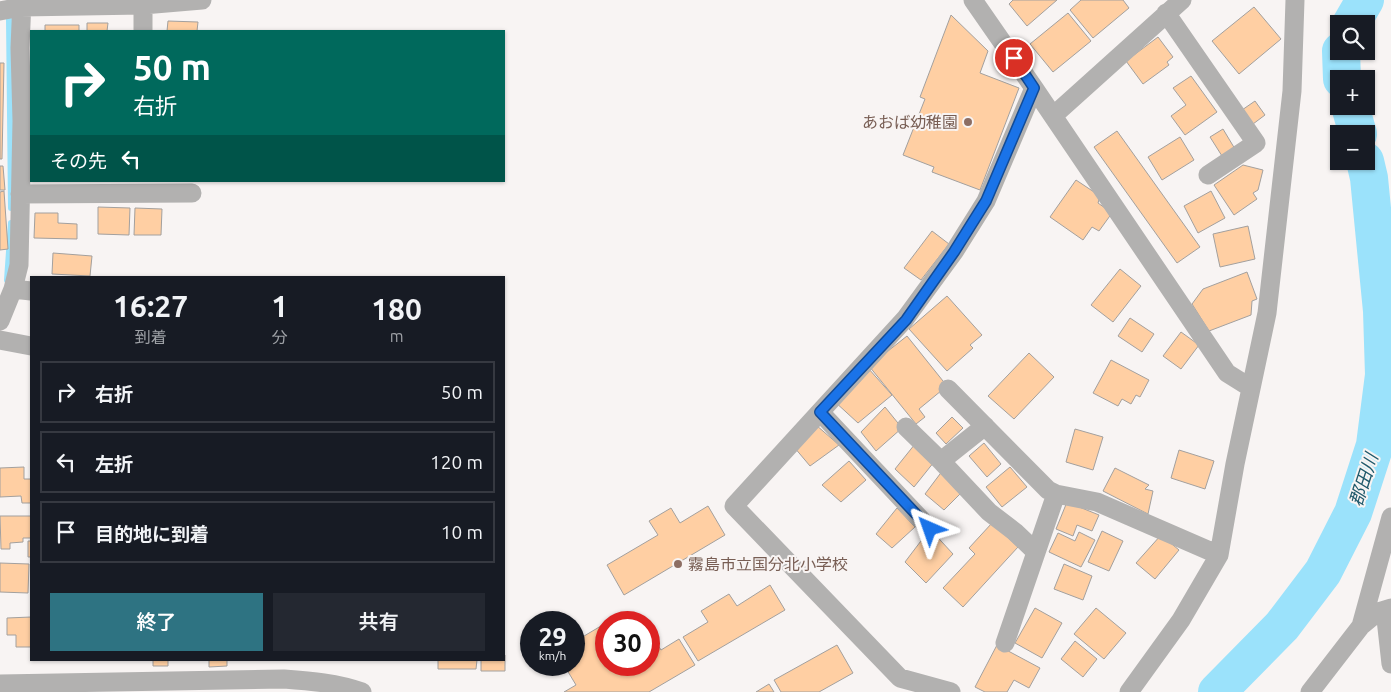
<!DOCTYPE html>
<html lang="ja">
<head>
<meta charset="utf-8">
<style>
  :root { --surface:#171b24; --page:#242831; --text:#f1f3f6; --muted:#9ea1a6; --line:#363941; --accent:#2e7382 }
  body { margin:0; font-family:Ubuntu,"Noto Sans JP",sans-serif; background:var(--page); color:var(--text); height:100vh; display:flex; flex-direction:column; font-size:19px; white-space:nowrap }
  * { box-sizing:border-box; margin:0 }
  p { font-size:16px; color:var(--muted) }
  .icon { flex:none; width:28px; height:28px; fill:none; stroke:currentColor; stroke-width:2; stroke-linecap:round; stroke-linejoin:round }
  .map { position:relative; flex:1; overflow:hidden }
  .side { position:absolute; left:30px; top:276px; width:475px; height:385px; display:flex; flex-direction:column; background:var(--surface); border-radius:0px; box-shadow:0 1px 4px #0004 }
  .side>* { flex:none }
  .guide { position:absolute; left:30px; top:30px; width:475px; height:152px; border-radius:0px; box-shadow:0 1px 4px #0004; background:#00695c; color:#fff; overflow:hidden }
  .tools { position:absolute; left:1330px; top:15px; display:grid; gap:10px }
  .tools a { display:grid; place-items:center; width:45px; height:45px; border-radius:0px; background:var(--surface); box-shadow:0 1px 4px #0004; font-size:25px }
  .speed { position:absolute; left:520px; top:611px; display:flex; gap:10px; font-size:25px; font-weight:700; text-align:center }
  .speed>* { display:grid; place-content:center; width:65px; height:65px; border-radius:50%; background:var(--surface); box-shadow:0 1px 4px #0004; line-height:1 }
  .speed small { font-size:12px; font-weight:400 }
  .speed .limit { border:8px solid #d22; background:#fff; color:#111 }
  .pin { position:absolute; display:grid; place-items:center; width:42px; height:42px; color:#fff; margin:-21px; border:2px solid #fff; border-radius:50%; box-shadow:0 1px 5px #0007 }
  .me { position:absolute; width:55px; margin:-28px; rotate:317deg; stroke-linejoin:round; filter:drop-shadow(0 0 4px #0008) }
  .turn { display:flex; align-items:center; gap:18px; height:105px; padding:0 20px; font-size:22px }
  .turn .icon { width:65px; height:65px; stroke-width:2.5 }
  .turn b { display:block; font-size:35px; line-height:42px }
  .then { display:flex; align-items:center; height:48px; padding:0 20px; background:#0003; gap:10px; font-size:19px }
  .eta { display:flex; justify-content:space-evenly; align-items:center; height:85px; text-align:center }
  .eta b { font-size:30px; font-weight:600; line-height:35px }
  .cta { display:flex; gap:10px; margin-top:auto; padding:10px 20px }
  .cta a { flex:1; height:58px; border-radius:0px; background:var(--accent); color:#fff; font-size:20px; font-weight:600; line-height:58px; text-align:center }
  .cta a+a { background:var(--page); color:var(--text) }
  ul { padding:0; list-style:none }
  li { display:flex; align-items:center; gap:15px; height:62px; margin:0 10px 8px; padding:0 10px; border:2px solid var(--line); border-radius:0px }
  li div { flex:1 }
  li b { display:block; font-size:19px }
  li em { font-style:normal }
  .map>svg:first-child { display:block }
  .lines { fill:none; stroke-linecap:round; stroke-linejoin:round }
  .stream { stroke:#9be2fb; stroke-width:6 }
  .river { stroke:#9be2fb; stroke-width:38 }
  .building { fill:#ffcfa3; stroke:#a3a09e }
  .minor { stroke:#b2b1b0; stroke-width:19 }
  .route-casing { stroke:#114b97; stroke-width:12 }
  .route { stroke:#1a73e8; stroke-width:9 }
  .education-dot { fill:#8d6e63; stroke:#f8f4f3; stroke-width:2 }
  .labels { text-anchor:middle; stroke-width:4; stroke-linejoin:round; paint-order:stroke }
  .education-label { font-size:16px; fill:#785e54; stroke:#f8f4f3; text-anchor:end }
  .water-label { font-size:18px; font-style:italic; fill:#20596b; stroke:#f8f4f3 }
</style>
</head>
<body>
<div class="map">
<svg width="1391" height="692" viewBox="0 0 1391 692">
  <rect width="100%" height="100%" fill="#f8f4f3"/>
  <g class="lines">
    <path class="stream" d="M9 19 11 208
      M7 280 11 223"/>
    <path class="river" d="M1351 24 1365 0
      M1341 51 1342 79
      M1350 106 1358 134
      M1217 692 1282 626 1323 572 1353 513 1375 445 1384 375 1382 311 1369 178 1365 161"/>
  </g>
  <path class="building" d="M1013 0H1057L1027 26 1009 4Z
    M1081 0H1123L1129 8 1093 38 1070 10Z
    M1254 7 1281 39 1239 74 1212 41Z
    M1068 13 1091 41 1053 72 1030 44Z
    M951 15 988 51 980 73 1019 88 980 190 932 172 934 167 903 155 925 99 920 97Z
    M168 21 198 22 197 31H167Z
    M87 23H108L107 31H87Z
    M45 25H79V31H45Z
    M1158 37 1173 57 1167 62 1169 65 1143 84 1126 61Z
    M0 63H4L2 159H0Z
    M1191 76 1217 112 1185 135 1171 116 1186 105 1173 88Z
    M1255 101 1265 115 1253 124 1242 110Z
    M1223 129 1235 149 1222 156 1210 137Z
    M1117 131 1200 247 1177 263 1094 147Z
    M1180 137 1194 160 1162 180 1148 157Z
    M1243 165 1263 170 1258 190 1253 193 1257 199 1234 215 1214 185Z
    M0 166H3L5 190H0Z
    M1076 180 1100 196 1098 203 1112 213 1099 231 1092 227 1083 240 1050 217Z
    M4 191 8 249 0 250V192Z
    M1211 191 1225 218 1198 233 1184 206Z
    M98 207 130 208 129 235 98 234Z
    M135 208 162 209 161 235H134Z
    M35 213H58V223L77 224V239L34 238Z
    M1248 226 1255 259 1220 267 1213 234Z
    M932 231 949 244 921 280 904 268Z
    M53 253 92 256 90 276 52 274Z
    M1120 269 1141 286 1113 322 1091 305Z
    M1247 272 1257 299 1252 301 1251 315 1209 331 1192 304 1203 289Z
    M947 296 982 335 970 345 973 348 947 371 909 329Z
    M1130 318 1154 334 1142 352 1118 336Z
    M1181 332 1199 345 1181 369 1163 356Z
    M907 336 947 386 919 409 925 417 916 424 869 366Z
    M1029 353 1054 377 1014 419 988 396Z
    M1111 360 1149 380 1140 397 1136 395 1131 404 1122 399 1118 406 1093 393Z
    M868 368 892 395 858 423 834 401Z
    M885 407 902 428 876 451 861 432Z
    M952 417 963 428 946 444 936 433Z
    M816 425 839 445 810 466 794 447Z
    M1075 429 1103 437 1093 470 1066 462Z
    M984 443 1001 464 987 477 969 456Z
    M915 444 934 462 914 487 895 469Z
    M1179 450 1214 461 1205 489 1171 478Z
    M849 461 866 480 841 502 822 485Z
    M946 466 964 490 944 510 925 494Z
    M24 467V479H31V503H22L21 496 0 497V468Z
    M1010 467 1027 487 1002 507 986 487Z
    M1115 468 1149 485 1145 489 1153 491 1148 514 1103 491Z
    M1067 502 1099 515 1092 531 1077 525 1073 536 1056 529Z
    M708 506 725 535 624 595 607 565 658 535 649 521 671 508 680 523Z
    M897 508 915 527 892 548 876 534Z
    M0 516H31V538H23V542L10 543V549H1Z
    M992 523 1018 547 963 607 943 588 975 554 969 548Z
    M930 529 953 554 926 583 905 562Z
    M1102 531 1123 541 1109 571 1088 562Z
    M1079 532 1095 540 1081 567 1049 552 1058 533 1075 541Z
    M1161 535 1179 550 1155 579 1136 563Z
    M28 541H31V557H28Z
    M0 563 29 564 28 593 0 592Z
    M1064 564 1092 576 1083 600 1054 589Z
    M770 585 785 610 698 661 683 637 708 622 701 611 729 594 737 606Z
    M1035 608 1062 623 1042 658 1015 643Z
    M1096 608 1126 633 1104 659 1074 634Z
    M31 617V647H16V635H7V618Z
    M606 623V665H649V633L650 632 661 650 679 639 695 665 649 692H564L576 685 564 665H574V642Z
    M1075 641 1097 659 1083 677 1061 659Z
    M837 645 853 673 819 692H781L774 680Z
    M997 645 1040 668 1029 688 1014 680 1007 692H985L975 687Z
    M504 655H505V671H481V660H504Z
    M153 660H168V666H153Z
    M209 660H227V666L209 667Z
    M438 660H477L476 669H438Z
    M769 684 774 692H756Z"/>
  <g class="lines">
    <path class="minor" d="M973 0 1034 88 1227 373 1251 388
      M143 5V31
      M0 11 21 7 143 5 202 0
      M1166 13 1256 143 1208 175
      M1053 116 1182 0
      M20 194 192 193
      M13 289 31 291
      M0 321 13 289 19 265 22 121 20 48 22 0
      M0 340 31 346
      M948 389 1048 490 1056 494 1097 502 1219 555
      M820 412 930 529
      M985 426 941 461 989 512 1015 532 1036 552
      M906 427 941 461
      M1385 610 1391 664
      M1361 626 1391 517
      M1005 643 1056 494
      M0 684 284 679C311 681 337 683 362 692
      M951 692 900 678 734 506 905 319 954 252 986 201 1034 88
      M1129 692 1181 620 1219 555 1235 464 1267 313 1292 91 1295 0
      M1310 692 1361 626 1378 612 1391 608"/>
  </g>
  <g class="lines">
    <defs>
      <path id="route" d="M930 529 820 412 906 320 954 252 986 201 1034 88 1014 58"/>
    </defs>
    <use href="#route" class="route-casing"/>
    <use href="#route" class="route"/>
  </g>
  <g class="education-dot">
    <circle cx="968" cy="122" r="5"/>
    <circle cx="678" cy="564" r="5"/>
  </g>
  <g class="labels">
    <g class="education-label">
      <text x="958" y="128">あおば幼稚園</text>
      <text x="688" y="570" text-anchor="start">霧島市立国分北小学校</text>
    </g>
    <g class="water-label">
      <text transform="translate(1364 480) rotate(-72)" y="6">郡田川</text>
    </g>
  </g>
</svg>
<div class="tools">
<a><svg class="icon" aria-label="search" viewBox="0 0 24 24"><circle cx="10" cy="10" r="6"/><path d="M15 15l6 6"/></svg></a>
<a>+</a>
<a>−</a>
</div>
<div class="speed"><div>29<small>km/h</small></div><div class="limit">30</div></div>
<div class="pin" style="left:1014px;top:58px;background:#d93025"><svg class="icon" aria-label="arrive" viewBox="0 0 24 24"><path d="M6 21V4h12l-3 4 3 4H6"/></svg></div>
<svg class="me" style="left:930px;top:529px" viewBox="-20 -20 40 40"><path d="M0-17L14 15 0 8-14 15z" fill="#1a73e8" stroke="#fff" stroke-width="4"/></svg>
<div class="guide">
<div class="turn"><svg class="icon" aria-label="right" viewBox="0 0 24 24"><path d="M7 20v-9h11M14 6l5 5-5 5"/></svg><div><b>50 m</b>右折</div></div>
<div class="then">その先<svg class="icon" aria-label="left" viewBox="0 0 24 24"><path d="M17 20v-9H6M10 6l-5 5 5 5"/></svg></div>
</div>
<section class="side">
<div class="eta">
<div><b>16:27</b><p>到着</p></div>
<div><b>1</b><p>分</p></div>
<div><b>180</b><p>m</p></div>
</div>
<ul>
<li><svg class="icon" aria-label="right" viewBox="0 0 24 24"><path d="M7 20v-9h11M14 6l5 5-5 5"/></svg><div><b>右折</b></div><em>50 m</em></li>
<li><svg class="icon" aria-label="left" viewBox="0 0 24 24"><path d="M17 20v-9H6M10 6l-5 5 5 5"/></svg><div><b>左折</b></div><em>120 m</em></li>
<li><svg class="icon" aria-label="arrive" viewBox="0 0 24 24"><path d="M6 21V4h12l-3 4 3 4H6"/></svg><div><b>目的地に到着</b></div><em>10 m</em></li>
</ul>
<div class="cta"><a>終了</a><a>共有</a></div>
</section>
</div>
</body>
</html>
